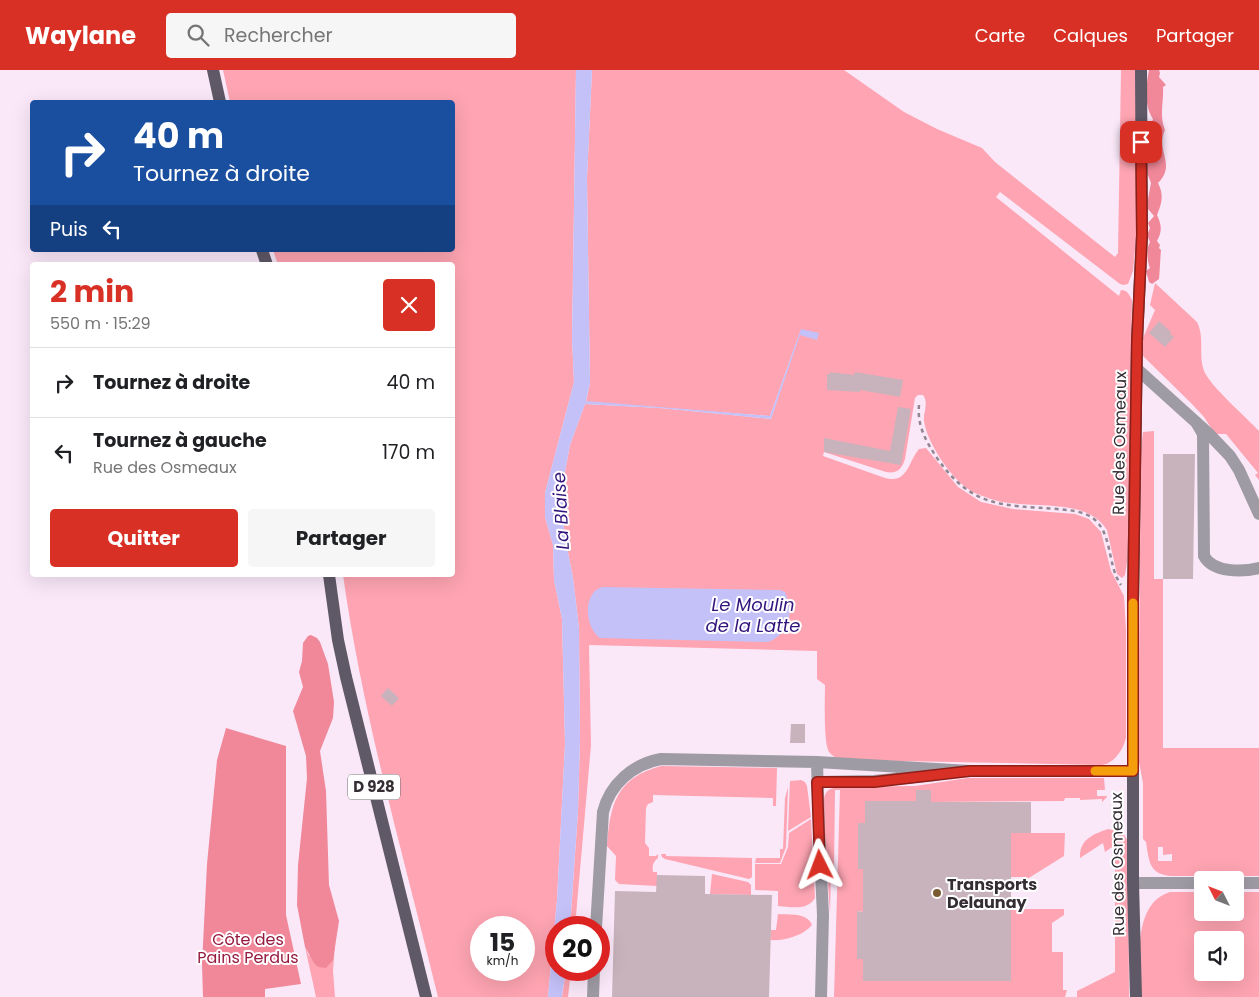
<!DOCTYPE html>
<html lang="fr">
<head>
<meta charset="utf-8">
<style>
  :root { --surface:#fff; --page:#f6f6f6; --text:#202124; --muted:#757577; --line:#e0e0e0; --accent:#d93025 }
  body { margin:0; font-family:Poppins,sans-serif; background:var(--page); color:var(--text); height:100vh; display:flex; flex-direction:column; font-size:19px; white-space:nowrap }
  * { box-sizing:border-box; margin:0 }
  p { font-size:16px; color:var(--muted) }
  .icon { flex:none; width:28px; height:28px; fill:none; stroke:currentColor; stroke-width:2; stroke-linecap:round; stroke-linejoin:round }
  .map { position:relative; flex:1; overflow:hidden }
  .details { position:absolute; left:30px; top:192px; width:425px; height:315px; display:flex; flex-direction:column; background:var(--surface); border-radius:5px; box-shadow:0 5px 20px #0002 }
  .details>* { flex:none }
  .hud { position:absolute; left:30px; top:30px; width:425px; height:152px; border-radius:5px; box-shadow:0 5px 20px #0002; background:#1a4fa0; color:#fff; overflow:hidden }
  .needle { width:32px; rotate:312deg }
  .fabs { position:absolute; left:1194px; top:801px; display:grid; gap:10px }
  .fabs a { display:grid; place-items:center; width:50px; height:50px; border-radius:5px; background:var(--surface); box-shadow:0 5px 20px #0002; font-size:25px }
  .speed { position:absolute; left:470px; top:846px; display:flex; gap:10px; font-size:25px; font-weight:700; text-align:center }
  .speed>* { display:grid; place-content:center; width:65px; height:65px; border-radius:50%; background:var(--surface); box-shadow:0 5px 20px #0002; line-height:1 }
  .speed small { font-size:12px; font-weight:400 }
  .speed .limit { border:8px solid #d22; background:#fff; color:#111 }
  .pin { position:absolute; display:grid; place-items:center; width:42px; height:42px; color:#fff; margin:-21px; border-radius:10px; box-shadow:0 2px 8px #0006 }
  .me { position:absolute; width:55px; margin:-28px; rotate:357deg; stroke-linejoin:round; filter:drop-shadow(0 0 4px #0008) }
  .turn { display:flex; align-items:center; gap:18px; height:105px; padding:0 20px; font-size:22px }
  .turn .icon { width:65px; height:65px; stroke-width:2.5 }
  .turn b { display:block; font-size:35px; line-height:42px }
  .then { display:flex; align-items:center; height:48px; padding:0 20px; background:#0003; gap:10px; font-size:19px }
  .round { display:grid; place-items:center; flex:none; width:52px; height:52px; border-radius:5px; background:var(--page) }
  .overview { display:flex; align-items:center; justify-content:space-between; height:85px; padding:0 20px }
  h1 { font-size:30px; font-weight:700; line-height:38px; color:var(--accent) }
  .primary-button { display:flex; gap:10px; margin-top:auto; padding:10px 20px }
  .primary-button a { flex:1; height:58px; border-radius:5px; background:var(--accent); color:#fff; font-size:20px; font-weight:700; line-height:58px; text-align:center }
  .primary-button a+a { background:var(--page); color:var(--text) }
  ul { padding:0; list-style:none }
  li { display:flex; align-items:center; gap:15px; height:70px; padding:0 20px; border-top:1px solid var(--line) }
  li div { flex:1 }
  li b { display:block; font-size:19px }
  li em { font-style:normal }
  header { display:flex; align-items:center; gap:30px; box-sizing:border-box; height:70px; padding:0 25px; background:var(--accent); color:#fff }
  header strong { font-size:24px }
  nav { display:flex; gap:28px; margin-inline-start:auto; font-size:18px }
  .search { width:350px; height:45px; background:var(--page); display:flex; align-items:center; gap:12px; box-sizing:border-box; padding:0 18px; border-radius:5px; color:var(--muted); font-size:19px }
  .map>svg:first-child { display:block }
  .green { fill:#fea4b2; fill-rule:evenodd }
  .forest { fill:#f0889a }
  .water { fill:#c3c1f8 }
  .building { fill:#c8b2bc }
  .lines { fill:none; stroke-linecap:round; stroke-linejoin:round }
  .path { stroke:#928691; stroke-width:2.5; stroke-dasharray:4 4; stroke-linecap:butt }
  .minor { stroke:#9f9ba4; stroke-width:12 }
  .major { stroke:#5f5867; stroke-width:12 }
  .route-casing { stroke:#8d1f18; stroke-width:12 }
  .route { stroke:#d93025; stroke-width:9 }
  .slow { stroke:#f59e0b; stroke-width:9 }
  .poi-dot { fill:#7a5a30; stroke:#fff; stroke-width:2 }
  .labels { text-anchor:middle; stroke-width:4; stroke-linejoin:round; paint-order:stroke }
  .shield { fill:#fff; stroke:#716c70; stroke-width:1 }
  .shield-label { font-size:15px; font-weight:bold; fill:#342d33 }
  .street-label { font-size:16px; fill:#342d33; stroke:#fff }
  .poi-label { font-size:16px; font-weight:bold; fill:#342d33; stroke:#fff; text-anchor:start }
  .park-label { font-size:16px; fill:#961b40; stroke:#fff }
  .water-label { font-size:18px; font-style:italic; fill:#32157c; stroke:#fff }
</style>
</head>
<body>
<header>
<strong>Waylane</strong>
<div class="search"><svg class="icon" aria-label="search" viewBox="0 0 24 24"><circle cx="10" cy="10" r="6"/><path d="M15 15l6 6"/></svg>Rechercher</div>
<nav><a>Carte</a><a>Calques</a><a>Partager</a></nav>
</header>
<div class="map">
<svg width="1259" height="927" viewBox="0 0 1259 927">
  <rect width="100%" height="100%" fill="#fae8f9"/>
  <path class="green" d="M223 0H576L572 268 574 312 545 423V447L553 475 554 510 562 549 565 674 557 830 548 927H438C404 787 363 648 343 505H452V195H278L273 180H452V32H230ZM481 858H524V900H481Z
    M592 0H844L904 42 937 59 982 78 995 92 1115 187 1118 183 1121 0H1136V169L1133 201 1128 214 1123 215 1120 214 1000 122 996 127 1119 226 1121 220C1127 220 1129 224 1132 230L1128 486 1125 505 1122 508 1117 504 1107 460C1085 424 1023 442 988 428 980 425 971 422 964 416 948 403 927 372 924 351 923 343 929 333 923 325H918L915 328 905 389C902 399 897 404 886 402L824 382 823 386 885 408C908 414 908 392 919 379L926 378 958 417 981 432 1013 439 1075 444 1089 449 1101 462 1111 501 1124 526 1126 561V668C1123 680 1114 694 1101 695L848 690C841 689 835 689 830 683 823 676 825 628 825 615L817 609V581L589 575 591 675 575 857 570 858 578 741 580 669 579 558 573 508 564 462 563 412 570 375 585 334 660 338 771 349 801 259 770 346 586 332 590 313 587 109Z
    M1155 213 1197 252C1205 268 1198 285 1204 301 1211 317 1246 347 1259 361V410L1255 405 1258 403 1226 364H1215L1204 347 1192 334 1143 286V268L1155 240 1150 235Z
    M1154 361V509H1163V678H1259V806H1172C1149 805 1149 791 1146 772L1143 769V713L1138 687 1141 379 1143 362ZM1158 777H1163V785L1172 784V791H1158Z
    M661 696 777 698 776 736H773V728L653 725V732L648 734 646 738 645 773 649 778V786H656L658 784V788C653 792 652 796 653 802H657V816L619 814 615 810 616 786 607 776C610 735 616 708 661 696Z
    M968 708H1104L1105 720H1097V726H1107V727L1102 732V729L1080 730V728H1065L1064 731 931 732V720H916V731H865V753L858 754V799H863V842L858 841 857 889H863V911H1010L1011 839H1064V845L1052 853V882H1063V920H1067L1065 927H834L840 720H835L834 798 831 801 830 844 823 733C825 721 828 718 840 717L915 716Z
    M801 710 805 712 807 716 811 747 788 761 790 711Z
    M788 717 786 777 780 793H755L756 788H780V779H783L785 728Z
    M811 749 815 828C807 841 791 837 778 836V821L755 820V794H781L788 777 789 763Z
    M1108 759 1122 762 1128 771 1129 927H1077V921L1115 902V775L1105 782 1103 773 1080 788C1079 770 1093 764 1108 759Z
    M1011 763H1065L1064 786 1024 811V807H1011Z
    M661 784H666V786L752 788V807L749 809 665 789 662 787Z
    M712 804 748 812 751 815V825L710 824Z
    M1170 822H1202V842H1235V822H1259V927H1141C1140 895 1131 834 1170 822ZM1202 870H1235V902H1202Z
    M778 844C789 845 807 842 812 855 803 866 784 871 770 870L771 860H776Z
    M335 875 333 901 335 927H316L305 877 309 886Z
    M566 900H571L568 927H562Z"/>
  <path class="forest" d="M1149 0H1159L1160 3 1159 7 1166 15 1163 17C1164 31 1159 46 1165 60 1155 81 1177 94 1158 113 1164 125 1162 133 1157 145 1162 156 1162 161 1157 171L1160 175 1159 178 1161 180C1160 191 1160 199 1159 209L1152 214 1149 212 1146 201 1150 198C1147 190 1146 180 1150 172L1147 165 1150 158 1148 153 1154 146 1148 139V129L1151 113 1146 100 1150 79 1148 62 1153 49C1144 36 1146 15 1149 0Z
    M311 565 317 568 320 572 328 594 334 632 333 648 320 681 326 721 329 815 339 851 333 890 326 898 318 897 314 893 305 877 297 835 298 795 307 708 306 686 293 641 303 617 299 602 302 591 303 573 308 566Z
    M226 658 286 676V845L301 914 265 919V927H203L202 894 207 794 217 690Z"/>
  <path class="water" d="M576 0H592L587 109 590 313 586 331 770 346 801 259 819 263 817 270 800 265 771 349 660 338 585 334 570 375 563 412 564 462 573 508 579 558 580 669 578 741 570 857 556 858V900H566L562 925V927H548L557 830 565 674 562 549 554 510 553 475 545 447V423L574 312 572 268Z
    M602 517 780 520 785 522C794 543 790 564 768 572L600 568C585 558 582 523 602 517Z"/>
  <path class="building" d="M1159 251 1171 262 1170 264 1174 267 1165 277 1149 263Z
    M830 302 854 305 855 302 903 310 900 327 860 320V322L827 320V304H830Z
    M898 337 911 339 901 395 824 382V368L890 381Z
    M1163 384H1195L1193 509H1163Z
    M388 618 399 628 392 636 381 626Z
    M791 654H805V673H790Z
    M916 720H931V732H1031V763H1011V911H863V889H857V841L863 842V799H858V753H865V731H916Z
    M657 805 705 806V824L772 825 769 927H612L615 821 656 822Z"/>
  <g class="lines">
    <path class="path" d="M919 335C917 356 926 371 937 388 972 438 1002 435 1057 439 1069 440 1084 441 1094 449 1113 465 1107 495 1121 515"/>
    <path class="minor" d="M1137 299 1208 363 1230 386 1239 400 1259 444
      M1196 352 1203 364 1204 486C1213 503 1243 502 1259 498
      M817 692 970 701H1133
      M817 712 874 711 935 705
      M1133 813H1202
      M1235 813H1259
      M596 858 603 742C610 714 633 694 661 689L817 692 819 761 823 845 821 927
      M593 927 594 900"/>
    <path class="major" d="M213 0 220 32
      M262 180 267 195
      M329 505 338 570 346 607 426 927
      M1136 927 1133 813V530L1137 271 1142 165 1141 0"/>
  </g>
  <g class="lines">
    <defs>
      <path id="route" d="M820 795 817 712H874L970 701H1133V530L1137 271 1142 165 1141 72"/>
    </defs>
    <use href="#route" class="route-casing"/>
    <use href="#route" class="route"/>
    <path class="slow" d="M1095 701H1133V533"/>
  </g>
  <circle class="poi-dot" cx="937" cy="823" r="5"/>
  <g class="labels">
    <rect class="shield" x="348" y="704.5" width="52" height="25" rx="4"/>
    <g class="shield-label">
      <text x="374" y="722">D 928</text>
    </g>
    <g class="street-label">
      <text transform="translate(1119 373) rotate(-89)" y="6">Rue des Osmeaux</text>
      <text transform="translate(1117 794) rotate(-91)" y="6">Rue des Osmeaux</text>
    </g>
    <g class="poi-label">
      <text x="947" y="820">Transports<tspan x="947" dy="18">Delaunay</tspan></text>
    </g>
    <g class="park-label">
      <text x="248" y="875">Côte des<tspan x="248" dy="18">Pains Perdus</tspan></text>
    </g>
    <g class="water-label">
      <text transform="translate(561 441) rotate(-93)" y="6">La Blaise</text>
      <text x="753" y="541">Le Moulin<tspan x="753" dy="21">de la Latte</tspan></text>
    </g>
  </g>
</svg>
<div class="fabs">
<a><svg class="needle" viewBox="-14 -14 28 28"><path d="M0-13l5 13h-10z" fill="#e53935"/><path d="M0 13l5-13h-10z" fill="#757577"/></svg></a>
<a><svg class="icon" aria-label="sound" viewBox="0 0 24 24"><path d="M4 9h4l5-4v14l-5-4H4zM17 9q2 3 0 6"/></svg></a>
</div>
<div class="speed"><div>15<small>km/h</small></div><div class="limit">20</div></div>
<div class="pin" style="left:1141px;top:72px;background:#d93025"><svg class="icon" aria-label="arrive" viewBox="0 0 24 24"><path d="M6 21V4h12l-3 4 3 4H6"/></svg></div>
<svg class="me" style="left:820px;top:795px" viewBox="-20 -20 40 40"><path d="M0-17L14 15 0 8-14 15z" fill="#d93025" stroke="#fff" stroke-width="4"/></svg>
<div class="hud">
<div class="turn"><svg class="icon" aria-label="right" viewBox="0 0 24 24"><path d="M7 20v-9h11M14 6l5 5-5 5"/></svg><div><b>40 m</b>Tournez à droite</div></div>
<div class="then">Puis<svg class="icon" aria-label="left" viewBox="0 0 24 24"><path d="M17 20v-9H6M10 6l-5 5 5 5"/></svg></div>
</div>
<section class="details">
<div class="overview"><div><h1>2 min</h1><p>550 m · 15:29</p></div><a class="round" style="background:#d93025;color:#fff"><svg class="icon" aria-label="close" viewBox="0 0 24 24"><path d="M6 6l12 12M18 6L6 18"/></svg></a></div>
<ul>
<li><svg class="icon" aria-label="right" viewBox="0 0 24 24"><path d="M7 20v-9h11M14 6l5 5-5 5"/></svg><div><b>Tournez à droite</b></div><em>40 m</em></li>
<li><svg class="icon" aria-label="left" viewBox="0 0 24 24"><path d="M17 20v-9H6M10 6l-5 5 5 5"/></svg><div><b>Tournez à gauche</b><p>Rue des Osmeaux</p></div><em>170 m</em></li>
</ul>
<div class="primary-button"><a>Quitter</a><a>Partager</a></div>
</section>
</div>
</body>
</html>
